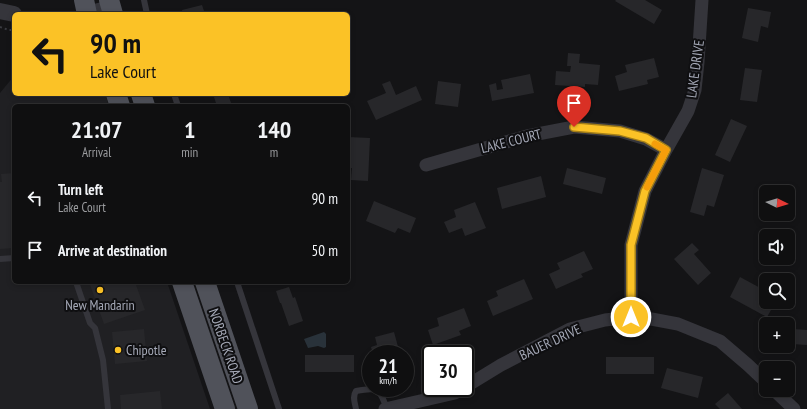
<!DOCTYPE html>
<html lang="en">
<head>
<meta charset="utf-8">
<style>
  :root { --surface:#0f0f10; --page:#181819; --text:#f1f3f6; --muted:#9b9c9f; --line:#2f2f30 }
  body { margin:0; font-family:"PT Sans Narrow",sans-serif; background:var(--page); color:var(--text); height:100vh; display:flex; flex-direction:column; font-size:15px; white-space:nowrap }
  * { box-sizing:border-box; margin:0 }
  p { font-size:13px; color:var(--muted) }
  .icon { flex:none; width:22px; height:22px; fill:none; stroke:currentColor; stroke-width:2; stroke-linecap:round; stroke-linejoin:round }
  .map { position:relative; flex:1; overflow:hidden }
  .details { position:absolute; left:12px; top:104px; width:338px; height:180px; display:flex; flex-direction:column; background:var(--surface); border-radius:6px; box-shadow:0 2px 6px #0003,0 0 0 1px var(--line) }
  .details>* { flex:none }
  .banner { position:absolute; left:12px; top:12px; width:338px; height:84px; border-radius:6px; box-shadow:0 2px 6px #0003,0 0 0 1px var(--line); background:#fbc226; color:#111; overflow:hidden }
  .needle { width:26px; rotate:95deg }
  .fabs { position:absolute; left:759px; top:185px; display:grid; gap:8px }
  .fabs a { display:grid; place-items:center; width:36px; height:36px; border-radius:6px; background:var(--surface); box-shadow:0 2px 6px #0003,0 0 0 1px var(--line); font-size:20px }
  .speed { position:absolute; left:362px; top:345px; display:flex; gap:8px; font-size:20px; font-weight:700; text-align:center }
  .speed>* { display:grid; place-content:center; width:52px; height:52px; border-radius:50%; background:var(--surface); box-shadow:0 2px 6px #0003,0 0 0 1px var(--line); line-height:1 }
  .speed small { font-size:10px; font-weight:400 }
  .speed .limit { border:2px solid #111; border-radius:6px; background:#fff; color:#111 }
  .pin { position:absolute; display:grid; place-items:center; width:34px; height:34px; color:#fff; margin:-41px -17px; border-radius:50% 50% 50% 0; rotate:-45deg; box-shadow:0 0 4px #0007 }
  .pin .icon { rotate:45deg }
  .me { position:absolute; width:44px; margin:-22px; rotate:0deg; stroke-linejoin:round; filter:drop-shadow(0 0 3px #0008) }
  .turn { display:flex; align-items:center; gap:14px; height:84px; padding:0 12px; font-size:18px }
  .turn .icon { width:52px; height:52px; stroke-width:2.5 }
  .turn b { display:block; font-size:28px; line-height:34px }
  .eta { display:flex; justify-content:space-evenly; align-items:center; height:68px; text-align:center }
  .eta b { font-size:24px; font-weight:600; line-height:28px }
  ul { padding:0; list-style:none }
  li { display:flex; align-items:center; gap:12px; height:52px; padding:0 12px }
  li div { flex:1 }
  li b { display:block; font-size:15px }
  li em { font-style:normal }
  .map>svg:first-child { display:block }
  .built { fill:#202023 }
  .water { fill:#29323a }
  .building { fill:#27272a }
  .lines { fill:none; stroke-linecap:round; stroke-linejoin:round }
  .path { stroke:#3b3c42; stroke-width:2; stroke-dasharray:2 3; stroke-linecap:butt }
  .service { stroke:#35353b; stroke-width:6 }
  .minor { stroke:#35353b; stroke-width:13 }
  .tertiary { stroke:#35353b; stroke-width:16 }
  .primary { stroke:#50525a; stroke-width:20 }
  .route-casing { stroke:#a37e19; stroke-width:10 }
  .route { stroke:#fbc226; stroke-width:7 }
  .slow { stroke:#f59e0b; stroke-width:7 }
  .poi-dot { fill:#fbc226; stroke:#0f0f11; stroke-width:1.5 }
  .labels { text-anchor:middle; stroke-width:4; stroke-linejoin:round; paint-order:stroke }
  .street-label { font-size:14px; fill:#a5a9b7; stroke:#0f0f11 }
  .poi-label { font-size:14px; fill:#a5a9b7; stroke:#0f0f11 }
</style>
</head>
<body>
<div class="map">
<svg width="807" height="409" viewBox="0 0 807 409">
  <rect width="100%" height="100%" fill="#141416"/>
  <path class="built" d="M14 76V94H105L109 106H14V282H167L210 409H0V93Z"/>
  <path class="water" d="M324 332 326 334V347L324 348 318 346 308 348 304 339Z"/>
  <path class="building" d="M616 0H645L662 10 654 24 615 1Z
    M202 5 205 14H183L182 10Z
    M748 8 771 12 768 28 761 26 758 42 742 38Z
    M568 53 580 54 579 63 600 65 598 85 585 84V87L555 85 556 71 570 72 571 66H567Z
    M654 58 659 77 647 80 648 84 619 91 615 76 627 72 625 65Z
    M745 68 762 70 757 102 740 100Z
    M530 74 534 93 492 101 489 85 496 83 497 90 503 89 501 80Z
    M390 81 396 95 416 86 422 100 376 120 367 101 386 93 382 84Z
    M438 81 461 84 458 107 435 104Z
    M213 94H228L231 103 222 106H217Z
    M731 119 747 126 730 162 715 155Z
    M348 137 370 138 368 181 351 180 352 168H348Z
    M567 168 606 178 602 194 563 184Z
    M702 168 724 175 714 207 707 205 704 216 690 212Z
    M14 173V248L0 249V182H2L1 174Z
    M541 176 546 197 502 209 497 188Z
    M374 201 416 218 410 233 398 228 395 233 366 221Z
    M475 202 486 228 465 236 462 228 449 233 444 222 456 217 454 210Z
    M692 243 699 250 694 254 711 273 698 285 674 259Z
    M584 251 593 269 581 274 583 277 556 289 549 274 560 269 557 263Z
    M740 277 766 291V294L764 297 766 298V302H773L775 303 767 317 730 297Z
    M524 279 533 299 493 316 487 301 498 296 496 291Z
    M89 282H135L145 310 104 324Z
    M289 287 293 298 295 297 303 321 289 326 281 303H280L276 291Z
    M464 308 471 326 459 331 461 335 433 345 428 330 439 326 437 318Z
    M144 329 147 361 115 364 112 332Z
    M793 329 807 330V345L792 344Z
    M394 332 400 354H373L371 347 377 345 375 337Z
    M305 355H354V372H305Z
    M606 357H654V374H606Z
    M667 368 703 377 698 398 661 388Z
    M160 391 162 409H121L120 395Z
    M728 393 742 409H720L715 404Z"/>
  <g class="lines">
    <path class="path" d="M0 27 9 30H14"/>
    <path class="service" d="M144 0 147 14
      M174 94 178 106
      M0 259 14 258
      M76 282 90 323 95 328 103 360 108 409
      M237 282 279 409
      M356 409C355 403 352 397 356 391 379 387 379 388 387 409"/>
    <path class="minor" d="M426 165 527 136 574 127 620 131 646 139 666 150
      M631 317V245L645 191 666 150 688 111 695 90 698 62 702 0
      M465 387 501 365 570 329 605 320 631 317 646 318 678 324 720 341 748 365 766 382
      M774 390 794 409
      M385 409 455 393"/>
    <path class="tertiary" d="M0 11 14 14
      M86 14 111 8"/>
    <path class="primary" d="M84 0 87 14
      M109 0 113 14
      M116 94 120 106
      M141 94 145 106
      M182 282 225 409
      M205 282 248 409"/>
  </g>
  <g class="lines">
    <defs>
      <path id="route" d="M574 127 620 131 646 138 666 150 645 191 631 245V317"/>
    </defs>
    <use href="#route" class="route-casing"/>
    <use href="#route" class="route"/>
    <path class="slow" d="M647 187 666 150 655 144"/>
  </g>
  <g class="poi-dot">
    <circle cx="100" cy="290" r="4"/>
    <circle cx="118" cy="350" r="4"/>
  </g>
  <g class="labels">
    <g class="street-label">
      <text transform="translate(695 69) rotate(-82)" y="5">LAKE DRIVE</text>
      <text transform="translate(511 141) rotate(-14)" y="5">LAKE COURT</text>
      <text transform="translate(550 342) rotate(-25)" y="5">BAUER DRIVE</text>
      <text transform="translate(226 346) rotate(71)" y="5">NORBECK ROAD</text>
    </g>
    <g class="poi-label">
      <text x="100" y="310">New Mandarin</text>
      <text x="126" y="355" text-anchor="start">Chipotle</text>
    </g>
  </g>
</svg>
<div class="fabs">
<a><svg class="needle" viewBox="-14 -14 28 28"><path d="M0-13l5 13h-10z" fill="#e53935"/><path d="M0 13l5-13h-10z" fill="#9b9c9f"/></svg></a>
<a><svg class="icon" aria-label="sound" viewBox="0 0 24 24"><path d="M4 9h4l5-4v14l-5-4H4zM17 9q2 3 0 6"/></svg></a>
<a><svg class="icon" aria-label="search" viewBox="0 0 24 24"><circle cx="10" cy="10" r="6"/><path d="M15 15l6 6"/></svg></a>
<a>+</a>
<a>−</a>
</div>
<div class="speed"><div>21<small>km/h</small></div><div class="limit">30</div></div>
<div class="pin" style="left:574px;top:127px;background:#d93025"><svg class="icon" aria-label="arrive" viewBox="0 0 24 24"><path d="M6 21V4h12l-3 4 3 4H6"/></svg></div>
<svg class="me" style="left:631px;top:317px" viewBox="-20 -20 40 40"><circle r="17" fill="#fbc226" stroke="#fff" stroke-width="3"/><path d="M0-11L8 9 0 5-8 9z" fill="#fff"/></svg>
<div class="banner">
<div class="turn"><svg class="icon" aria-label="left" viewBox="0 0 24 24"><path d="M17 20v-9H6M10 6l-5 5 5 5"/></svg><div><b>90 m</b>Lake Court</div></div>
</div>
<section class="details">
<div class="eta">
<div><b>21:07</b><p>Arrival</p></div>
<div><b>1</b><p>min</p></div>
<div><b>140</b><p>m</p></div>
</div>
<ul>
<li><svg class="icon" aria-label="left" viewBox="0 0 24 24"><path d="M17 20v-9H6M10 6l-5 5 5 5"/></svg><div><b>Turn left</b><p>Lake Court</p></div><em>90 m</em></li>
<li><svg class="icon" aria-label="arrive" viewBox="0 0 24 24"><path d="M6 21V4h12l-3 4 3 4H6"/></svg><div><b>Arrive at destination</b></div><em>50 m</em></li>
</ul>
</section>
</div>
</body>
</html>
